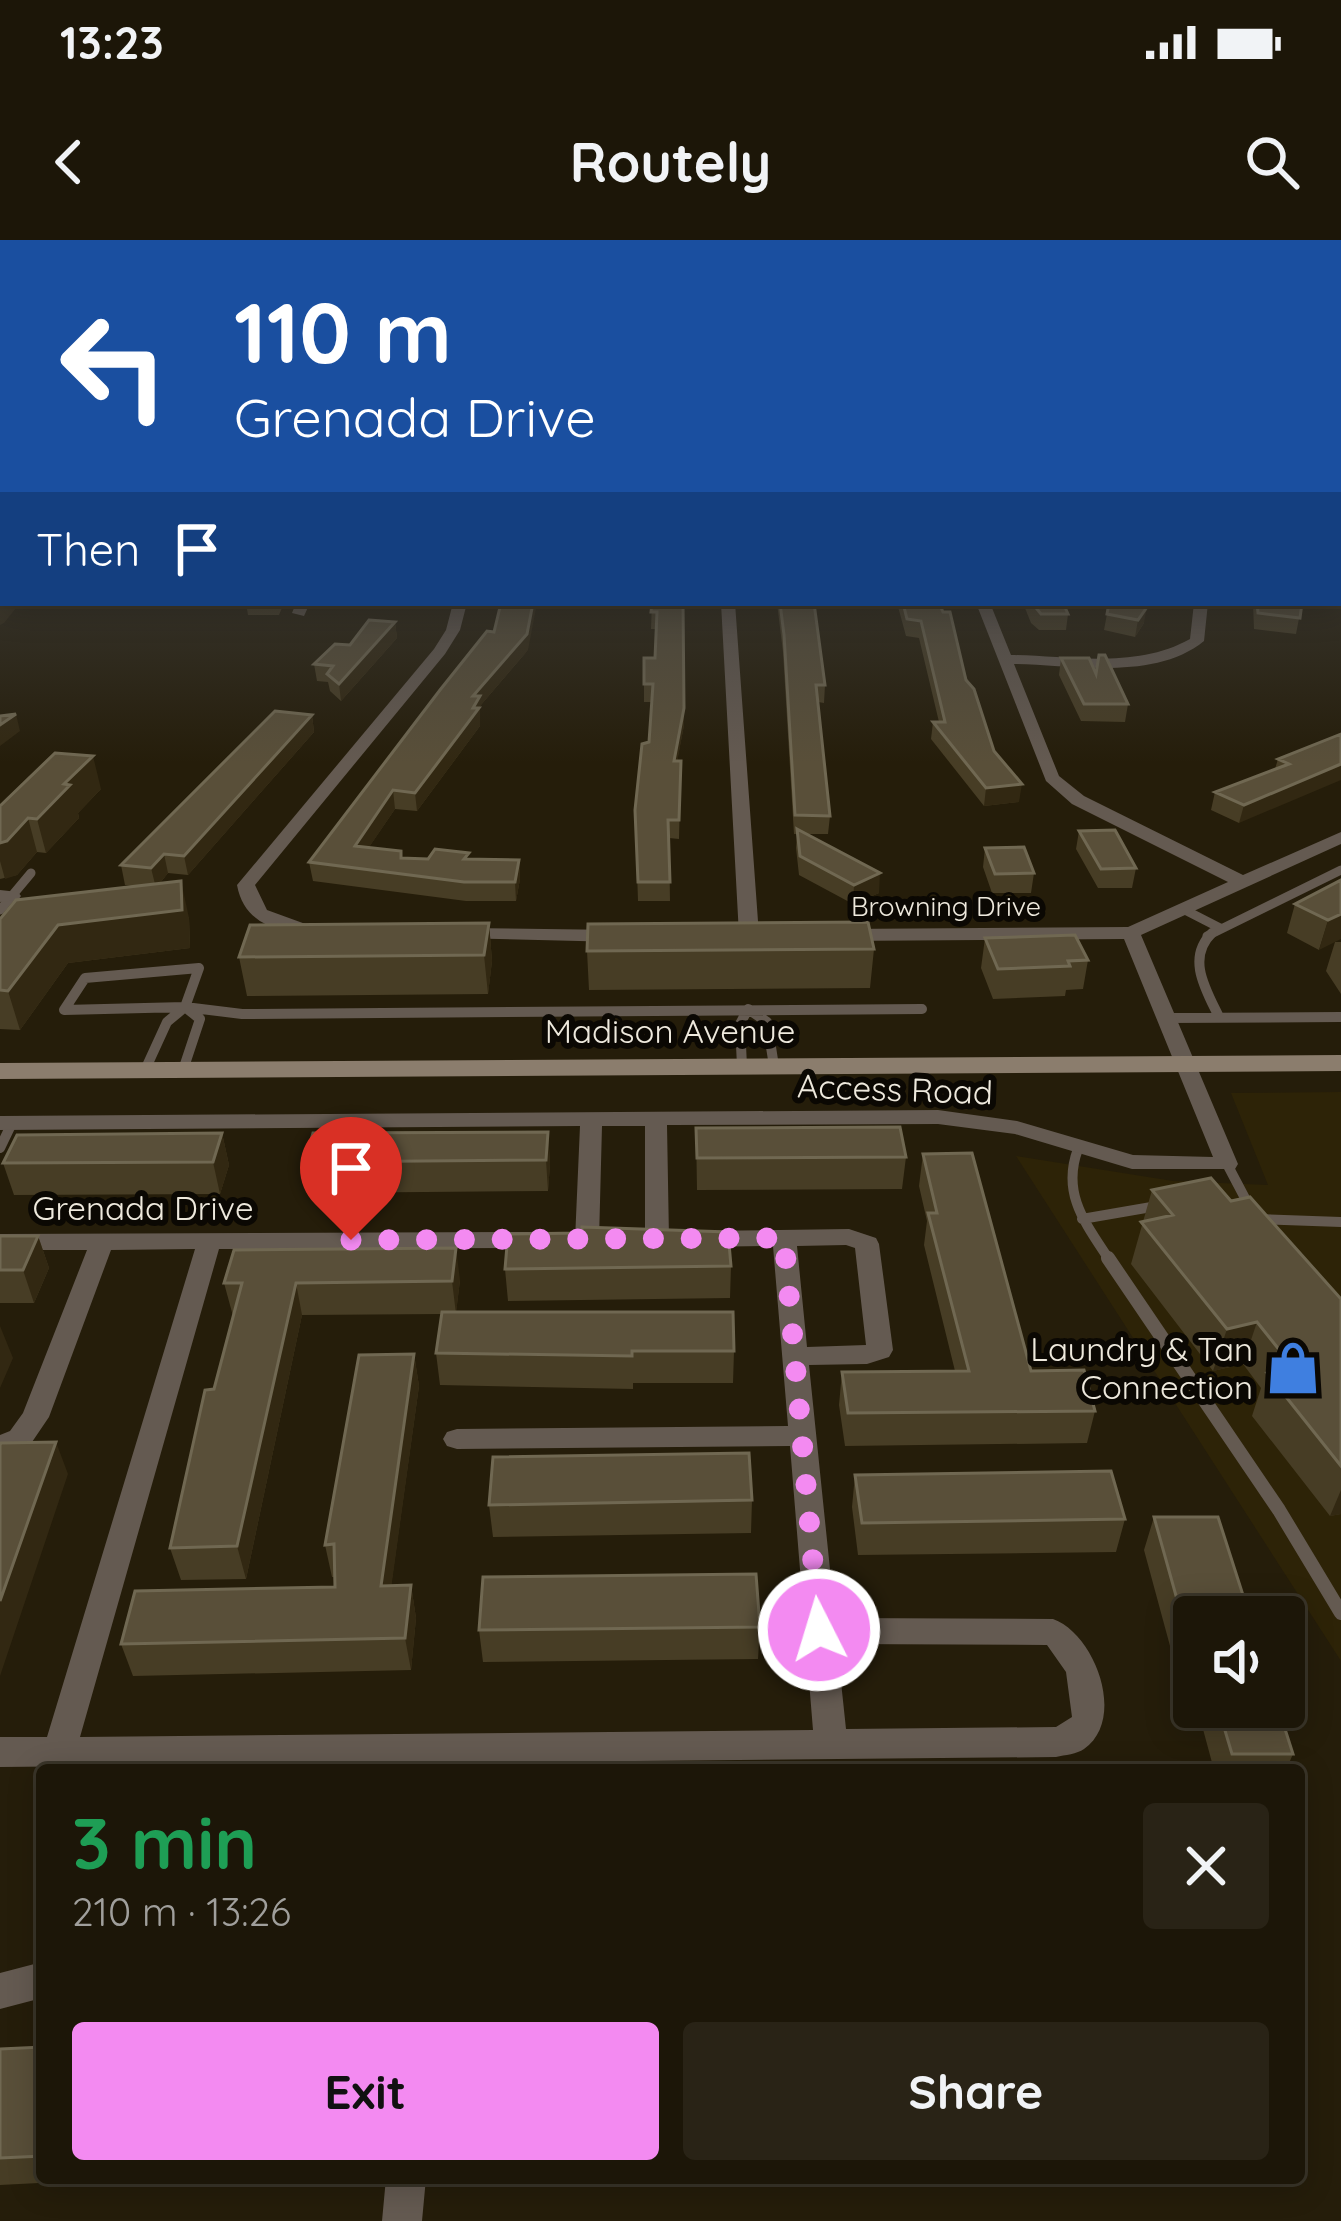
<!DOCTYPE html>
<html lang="en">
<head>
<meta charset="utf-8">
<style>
  :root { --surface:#1c1608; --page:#292316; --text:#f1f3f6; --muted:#a09f9c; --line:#3a3529; --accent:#f38af1 }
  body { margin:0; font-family:Quicksand,sans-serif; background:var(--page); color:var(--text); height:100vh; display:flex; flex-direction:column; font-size:45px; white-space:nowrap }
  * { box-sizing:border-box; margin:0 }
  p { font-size:39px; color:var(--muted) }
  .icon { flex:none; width:66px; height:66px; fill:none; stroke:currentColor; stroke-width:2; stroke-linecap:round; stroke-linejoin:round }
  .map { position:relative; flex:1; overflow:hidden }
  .drawer { position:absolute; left:36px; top:1524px; width:1269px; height:420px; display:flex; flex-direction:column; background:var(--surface); border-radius:12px; box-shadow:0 6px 30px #0003,0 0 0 3px var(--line) }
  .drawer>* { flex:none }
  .hud { position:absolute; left:0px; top:0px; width:1341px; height:366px; box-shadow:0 6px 30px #0003,0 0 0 3px var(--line); background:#1a4fa0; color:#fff; overflow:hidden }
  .controls { position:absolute; left:1173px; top:1356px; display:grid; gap:24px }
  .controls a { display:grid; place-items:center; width:132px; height:132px; border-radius:12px; background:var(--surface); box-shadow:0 6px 30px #0003,0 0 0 3px var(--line); font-size:60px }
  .pin { position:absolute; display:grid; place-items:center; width:102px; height:102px; color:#fff; margin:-123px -51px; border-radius:50% 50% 50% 0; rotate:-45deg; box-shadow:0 0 12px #0007 }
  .pin .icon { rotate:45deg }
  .me { position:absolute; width:132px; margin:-66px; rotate:355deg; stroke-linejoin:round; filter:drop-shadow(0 0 9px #0008) }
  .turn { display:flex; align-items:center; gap:42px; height:252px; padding:0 36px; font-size:54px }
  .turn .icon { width:156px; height:156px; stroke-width:2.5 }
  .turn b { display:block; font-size:84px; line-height:102px }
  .then { display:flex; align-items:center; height:114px; padding:0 36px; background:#0003; gap:24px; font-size:45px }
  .round { display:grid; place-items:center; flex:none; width:126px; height:126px; border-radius:12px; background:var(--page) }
  .overview { display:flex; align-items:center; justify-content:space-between; height:204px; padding:0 36px }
  h1 { font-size:72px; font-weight:700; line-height:90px; color:#1e9e55 }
  .primary-button { display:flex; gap:24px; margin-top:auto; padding:24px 36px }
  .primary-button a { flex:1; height:138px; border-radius:12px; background:var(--accent); color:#111; font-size:48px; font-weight:700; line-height:138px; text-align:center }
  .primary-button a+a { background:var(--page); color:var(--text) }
  .status { display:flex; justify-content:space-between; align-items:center; height:84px; padding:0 60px; background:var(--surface); direction:ltr }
  .status svg { height:33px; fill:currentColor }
  header { display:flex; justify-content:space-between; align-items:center; height:156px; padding:0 36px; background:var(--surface); font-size:54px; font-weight:700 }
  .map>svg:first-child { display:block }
  .built { fill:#2d2307 }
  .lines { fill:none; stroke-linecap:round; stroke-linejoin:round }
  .lane-far2 { stroke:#645a51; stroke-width:9 }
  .lane-far1 { stroke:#645a51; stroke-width:10 }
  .lane { stroke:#645a51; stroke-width:14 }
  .street { fill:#645a51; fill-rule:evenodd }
  .secondary { fill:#8b7d6d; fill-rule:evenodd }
  .wall { fill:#473d25 }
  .shaded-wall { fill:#322812 }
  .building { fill:#594f39; stroke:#706852; stroke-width:3 }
  .route { stroke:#f38af1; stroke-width:21; stroke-dasharray:0 37.8 }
  .labels { text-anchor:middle; stroke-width:12; stroke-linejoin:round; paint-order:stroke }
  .far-street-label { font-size:27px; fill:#eee9dd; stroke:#0b0803 }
  .street-label { font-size:33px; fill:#eee9dd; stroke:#0b0803 }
  .poi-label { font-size:33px; fill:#eee9dd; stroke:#0b0803; text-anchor:end }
</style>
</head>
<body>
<div class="status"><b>13:23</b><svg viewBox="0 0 49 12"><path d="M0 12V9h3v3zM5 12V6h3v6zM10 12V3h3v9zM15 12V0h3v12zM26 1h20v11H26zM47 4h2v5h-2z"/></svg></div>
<header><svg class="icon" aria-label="back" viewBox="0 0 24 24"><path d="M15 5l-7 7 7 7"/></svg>Routely<svg class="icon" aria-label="search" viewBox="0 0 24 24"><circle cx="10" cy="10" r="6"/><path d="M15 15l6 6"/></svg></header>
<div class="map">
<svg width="1341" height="1981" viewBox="0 0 1341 1981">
  <rect width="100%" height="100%" fill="#251d0a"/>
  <path class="built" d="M1341 852V1421L1016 916 1173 941 1268 945 1231 853Z"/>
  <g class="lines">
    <path class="lane-far2" d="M1183 669 1220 688
      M0 670 31 633
      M1207 696 1341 630"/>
    <path class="lane-far1" d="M1212 693C1186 718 1206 750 1219 777
      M199 728 185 767 64 770 85 738Z
      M185 767 242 774 922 769
      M1167 778 1341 777
      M742 826 740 784 748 769 767 782 774 826
      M145 830 167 782 185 767 200 779 183 830
      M0 908 12 883
      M1078 909C1061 954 1086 984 1110 1021
      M1227 924 1256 979 1341 982
      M1082 979 1163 965"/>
    <path class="lane" d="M1108 1018 1279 1270 1341 1373"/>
    <path class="street" d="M296 363H310L304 376 292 373Z
      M453 363H467L460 390 445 414 255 645 267 670 322 690 313 696C278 692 244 684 237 645L434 409 446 390Z
      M721 363H735L759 695 749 701 739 695Z
      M976 363H990L1011 415C1069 416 1137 429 1190 399L1194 363H1208L1204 401C1155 441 1073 425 1014 424L1059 536 1084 556 1243 635 1341 592V604L1141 695 1238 924 1235 929H1132L1015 894 938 884 667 885 669 999 657 1007 645 999V886H602L599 1000 587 1008 575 1000 580 886 0 890V876L938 870 1017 881 1133 915 1213 917 1124 699 840 701 830 695 840 689 1128 687 1228 642 1072 564 1046 541Z
      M0 650 18 652 21 656 18 660 0 662Z
      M462 688 619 690 629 696 619 702 455 698 453 694Z
      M849 989 876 998 879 1004 893 1110 889 1117 867 1124 809 1125 835 1378 1053 1379C1095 1394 1127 1479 1084 1509 1077 1514 1065 1515 1056 1517L0 1527V1497H47L195 1009 111 1010 49 1177 30 1205 0 1216V1195L10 1191 23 1173 87 1010H0V994L538 992 550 1000 538 1008 219 1009 80 1497 813 1490 790 1206 457 1209 447 1206 443 1199 447 1192 457 1189 788 1186 773 1006 698 1007 686 999 698 991ZM846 1005 855 1008 866 1105 807 1107 797 1006ZM837 1404 1047 1405 1066 1432 1072 1477 1056 1487 846 1489Z
      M42 1722V1758L0 1769V1733Z
      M386 1938H426L422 1981H382Z"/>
    <path class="secondary" d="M3 284V294L0 295V285Z
      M1341 815V831L0 839V823Z"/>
  </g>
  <path class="wall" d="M246 363H284L279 375H248Z
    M652 363H683L684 485 677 521H681L679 599 669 598 670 661H638L635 570 649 502 652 462H644V418H655L656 389H651Z
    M777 363H814L825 445 824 463 818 462 830 576 828 594H806L879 653 853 664 799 635 796 608 797 594H794L783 412Z
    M897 363H939L994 511 1019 562 984 566 931 499 933 482H939L919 398 906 396Z
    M1023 363H1063L1068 374 1066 390H1039L1031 383Z
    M1109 363 1144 383 1135 397 1104 390Z
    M1253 363H1302L1296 394 1254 389Z
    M395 382 397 398 341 461 330 451 328 442 317 441 314 424Z
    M528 410 480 466V486L417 571 395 569 369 607 402 618 519 620 520 639 516 661H466L313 641 309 622Z
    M1061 418 1096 434 1128 464 1125 482 1081 481 1059 435Z
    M312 475 314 492 188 635 168 633 160 643 189 678 190 708 68 723 20 790 0 789V679L136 646 125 645 121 625Z
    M1341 494 1239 583 1211 570 1215 552 1275 529 1278 519Z
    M101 549 78 573 79 578 46 613 37 612 17 635 0 639V566Z
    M1079 591 1136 628 1132 648H1098L1076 609Z
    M985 608 1034 633 1031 653H992L983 627Z
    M1341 640 1319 710 1287 693 1295 664Z
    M489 683 492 721 488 754 247 756 239 717Z
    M985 698 1088 720 1083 749 1066 750 1065 756 993 759 981 728Z
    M1335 702H1341V754L1326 731Z
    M874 709 870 748 589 750 587 711Z
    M696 888 906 917 902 949 697 950Z
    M548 892 550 924 548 951 311 953 305 922Z
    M222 893 229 925 220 954 14 955 3 923Z
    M923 914 1031 1131 1095 1171 1087 1203 845 1206 839 1165 842 1132 955 1131 924 1005 927 981 919 946Z
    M1152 950 1231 961 1341 1059V1274L1330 1276 1252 1176 1261 1148 1243 1124 1213 1131 1131 1024Z
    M0 996H38L49 1028 34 1063H0Z
    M731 1026 730 1058 508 1061 505 1029Z
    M460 1040 456 1072 734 1111 733 1143H633V1149L440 1145 436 1113 442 1074 302 1075 246 1339 181 1340 170 1308 233 1076 224 1043Z
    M414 1114 419 1146 391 1346 411 1345 416 1378 411 1430 133 1436 121 1404 335 1347V1337H332L325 1305Z
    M855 1235 1125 1279 1116 1312 858 1315 852 1267Z
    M752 1260 751 1293 493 1297 489 1265Z
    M1154 1277 1194 1377V1465H1186L1144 1310Z
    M760 1387 758 1419 483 1422 479 1390Z
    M1197 1467H1278L1293 1514 1286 1530H1214Z
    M42 1807V1938H136L0 1945V1809Z
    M215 1938H295L216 1940Z"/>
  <path class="shaded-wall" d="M3 343V363H20L4 383 0 385V347Z
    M533 363H537L528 410 480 466V486L417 571 415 553 473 456Z
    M1147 367 1144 383 1135 397 1138 380Z
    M395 382 397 398 341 461 339 444Z
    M684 468V485L674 539V521Z
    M16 474 20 491 0 506V485Z
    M312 475 314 492 188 635 184 616Z
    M93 516 101 549 78 573 79 578 46 613 37 579 64 544Z
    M1341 524V540L1239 583 1244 565Z
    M1022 544 1019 562 984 566 986 548Z
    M393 550 395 569 357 625 355 606Z
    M28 578 37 612 17 635 5 639 0 621V603Z
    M164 614 168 633 156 648 151 628Z
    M519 620 520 639 516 661 515 642Z
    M880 633 879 653 853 664 854 645Z
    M181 641 189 678 190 708 68 723 20 790 8 751 58 685Z
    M1341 674V699L1319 710 1328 680Z
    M489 683 492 721 488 754 484 715Z
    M548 892 550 924 548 951 546 920Z
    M222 893 229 925 220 954 213 922Z
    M38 996 49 1028 34 1063 23 1030Z
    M456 1008 460 1040 456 1074 452 1041Z
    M296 1043 302 1075 246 1339 237 1306Z
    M1257 1082 1243 1124 1213 1131 1227 1089Z
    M0 1086 13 1118 0 1148Z
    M414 1114 419 1146 387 1378 381 1346Z
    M56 1202 68 1234 0 1436V1361Z
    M1341 1250V1274L1330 1276Z
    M411 1345 416 1378 411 1430 405 1398Z"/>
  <path class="building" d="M3 305V343L0 347V308Z
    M501 363H533L527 394 473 456H480L473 468H479L415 553 393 550 355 606 401 611V618L428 619 435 609 469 613 464 619 519 620 515 642H464L309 622 440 450 487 391 494 392Z
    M652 363H683L684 468 674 521H681L679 580H668L670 642H638L635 570 642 504 649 502 653 444H644V418H655L657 372H651Z
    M780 363H814L825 445H816L830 576 795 575 784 395Z
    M903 363H939L943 372H950L966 440 974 449 994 511 1022 544 986 548 933 482H945L921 381 907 379Z
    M1032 363H1063L1068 374H1041Z
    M1109 363H1147V367L1138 380 1107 374Z
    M1257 363H1302L1300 378 1258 373Z
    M369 380 395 382 339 444 327 434 333 426 314 424 335 404 350 405Z
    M1099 415H1105L1128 464H1084L1061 418H1089L1096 434Z
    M275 471 312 475 184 616 164 614 151 628 121 625Z
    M16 474 0 485V476Z
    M1341 494V524L1244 565 1215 552 1289 524 1278 519Z
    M55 513 93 516 64 544 70 545 37 579 28 578 7 601 0 603V566Z
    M797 589 880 633 854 645 800 616Z
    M1115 590 1136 628 1101 629 1079 591Z
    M1024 607 1034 633 995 634 985 608Z
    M1341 640V674L1328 680 1295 664Z
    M181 641 182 670 58 685 8 751 0 750V679L16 660Z
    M868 682 874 709 587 711 588 684Z
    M489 683 484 715 239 717 250 685Z
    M1075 695 1088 720 1068 721 1070 726 998 729 985 698Z
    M900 887 906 917 697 918 696 888Z
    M548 892 546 920 305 922 313 893Z
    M222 893 213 922 3 923 17 895Z
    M972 913 1031 1131 1084 1130 1095 1171 848 1173 842 1132 969 1131 928 973H937L923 914Z
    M1211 938 1231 961 1250 957 1341 1059V1226L1267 1133 1293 1127 1257 1082 1227 1089 1141 982 1173 975 1152 950Z
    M582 987 728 992 731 1026 505 1029 508 994 582 993Z
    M0 996H38L23 1030H0Z
    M456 1008 452 1041 296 1043 237 1306 170 1308 205 1150 214 1149 242 1043H224L234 1010Z
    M442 1072H733L734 1111H632V1116L436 1113Z
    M414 1114 381 1346 411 1345 405 1398 121 1404 135 1351 335 1347 334 1304 325 1305 359 1115Z
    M56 1202 0 1361V1205L1 1203Z
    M749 1213 752 1260 489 1265 493 1217Z
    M1111 1231 1125 1279 862 1283 855 1235Z
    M1154 1277H1218L1250 1377H1194V1420Z
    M756 1334 760 1387 479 1390 483 1337Z
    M1218 1467H1278L1293 1514H1232Z
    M42 1807V1916L0 1918V1809Z"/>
  <linearGradient id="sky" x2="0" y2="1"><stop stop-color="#141006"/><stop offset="0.47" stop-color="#40403e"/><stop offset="1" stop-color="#40403e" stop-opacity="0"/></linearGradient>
  <rect width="1341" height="523" fill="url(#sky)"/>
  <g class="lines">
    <path class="route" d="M351 1000 784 998 819 1390"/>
  </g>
  <defs>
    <symbol id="shop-bare" viewBox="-9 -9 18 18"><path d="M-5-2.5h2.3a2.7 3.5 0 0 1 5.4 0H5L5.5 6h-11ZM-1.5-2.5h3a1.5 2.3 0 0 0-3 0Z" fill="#3f7fe0" stroke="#0b0803" stroke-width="2.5" paint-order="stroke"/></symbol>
  </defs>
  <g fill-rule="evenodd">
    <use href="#shop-bare" x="1255" y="1090" width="76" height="76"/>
  </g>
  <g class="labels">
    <g class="far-street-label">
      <text x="946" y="676">Browning Drive</text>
    </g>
    <g class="street-label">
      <text x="670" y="803">Madison Avenue</text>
      <text transform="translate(895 849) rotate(2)" y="12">Access Road</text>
      <text x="143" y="980">Grenada Drive</text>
    </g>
    <g class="poi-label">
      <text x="1253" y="1121">Laundry &amp; Tan<tspan x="1253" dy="38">Connection</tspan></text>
    </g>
  </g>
</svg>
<div class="controls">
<a><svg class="icon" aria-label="sound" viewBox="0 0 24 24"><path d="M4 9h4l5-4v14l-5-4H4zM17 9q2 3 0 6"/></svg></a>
</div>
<div class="pin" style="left:351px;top:1000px;background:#d93025"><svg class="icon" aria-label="arrive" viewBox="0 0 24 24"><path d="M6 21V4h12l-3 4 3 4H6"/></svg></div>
<svg class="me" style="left:819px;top:1390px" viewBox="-20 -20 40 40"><circle r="17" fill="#f38af1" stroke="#fff" stroke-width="3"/><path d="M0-11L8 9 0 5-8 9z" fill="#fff"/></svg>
<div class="hud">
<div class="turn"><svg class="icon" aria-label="left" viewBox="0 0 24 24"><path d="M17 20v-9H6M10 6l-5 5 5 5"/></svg><div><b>110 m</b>Grenada Drive</div></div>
<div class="then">Then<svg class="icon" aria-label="arrive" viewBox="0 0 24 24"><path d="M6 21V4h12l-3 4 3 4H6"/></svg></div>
</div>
<section class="drawer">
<div class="overview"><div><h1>3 min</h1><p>210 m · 13:26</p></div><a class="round"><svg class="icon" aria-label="close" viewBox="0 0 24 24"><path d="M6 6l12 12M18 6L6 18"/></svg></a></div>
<div class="primary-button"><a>Exit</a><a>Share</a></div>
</section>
</div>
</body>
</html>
